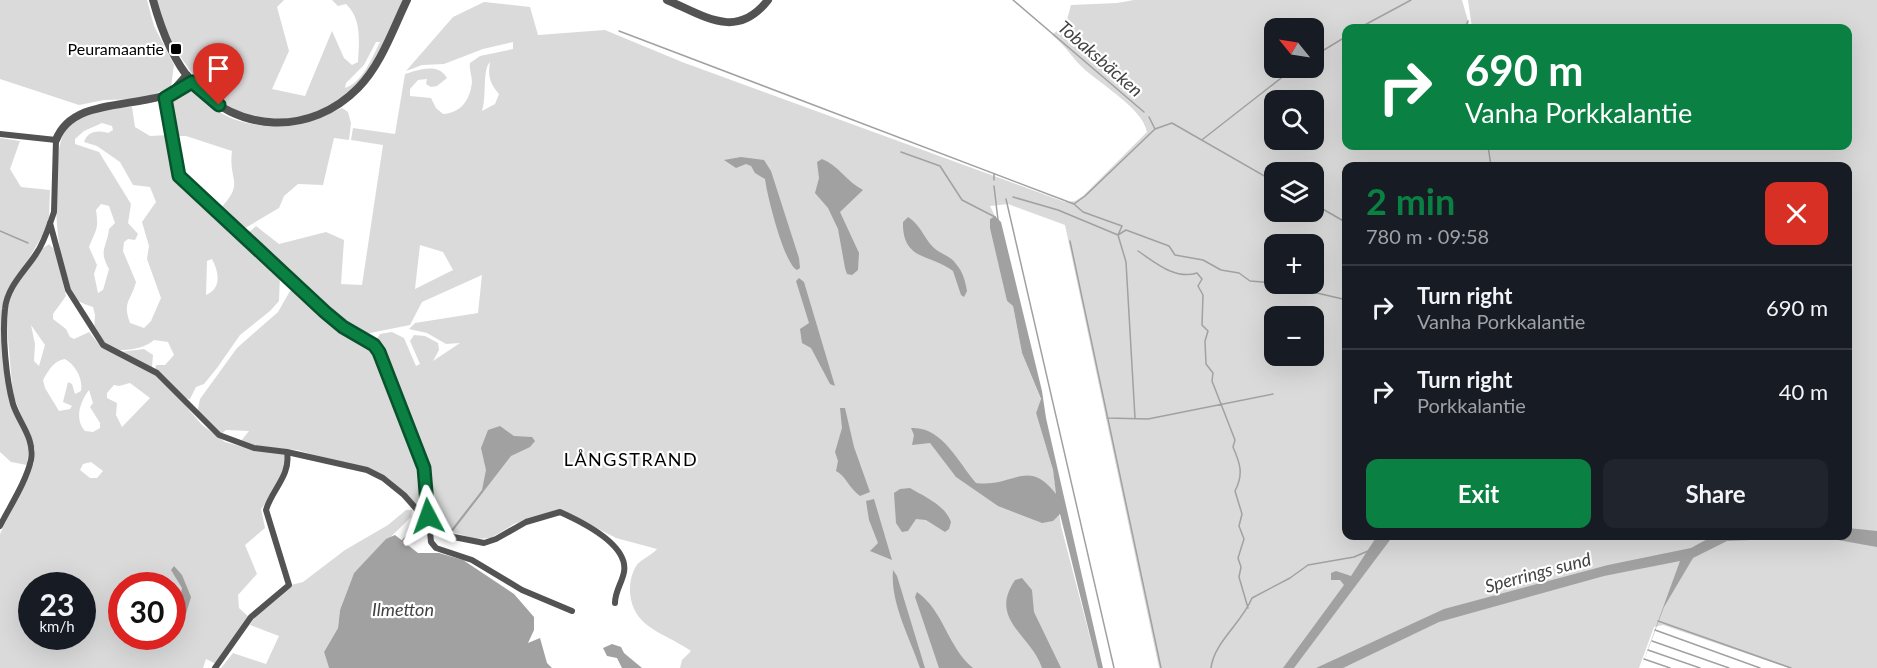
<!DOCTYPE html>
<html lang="en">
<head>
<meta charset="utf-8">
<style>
  :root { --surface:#171b24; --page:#20242c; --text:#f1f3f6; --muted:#9ea1a6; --line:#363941; --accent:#0b8043 }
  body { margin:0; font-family:Lato,sans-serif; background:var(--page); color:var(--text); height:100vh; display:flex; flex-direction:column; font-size:22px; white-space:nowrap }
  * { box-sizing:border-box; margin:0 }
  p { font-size:20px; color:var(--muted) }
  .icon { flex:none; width:33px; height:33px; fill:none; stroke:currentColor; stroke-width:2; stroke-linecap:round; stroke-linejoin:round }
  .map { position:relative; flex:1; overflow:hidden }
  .details { position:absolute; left:1342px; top:162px; width:510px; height:378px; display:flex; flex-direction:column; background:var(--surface); border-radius:12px; box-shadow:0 6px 24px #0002 }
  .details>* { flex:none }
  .top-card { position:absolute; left:1342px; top:24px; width:510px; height:126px; border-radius:12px; box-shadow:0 6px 24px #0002; background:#0b8043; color:#fff; overflow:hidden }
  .needle { width:39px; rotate:300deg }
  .tools { position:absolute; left:1264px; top:18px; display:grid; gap:12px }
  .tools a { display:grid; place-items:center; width:60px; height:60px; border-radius:12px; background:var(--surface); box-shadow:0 6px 24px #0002; font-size:30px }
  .speed { position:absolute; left:18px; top:572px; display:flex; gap:12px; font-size:30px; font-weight:700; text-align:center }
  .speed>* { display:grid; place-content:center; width:78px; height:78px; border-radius:50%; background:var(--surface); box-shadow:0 6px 24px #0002; line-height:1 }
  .speed small { font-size:15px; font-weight:400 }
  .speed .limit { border:9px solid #d22; background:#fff; color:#111 }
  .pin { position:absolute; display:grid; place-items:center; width:51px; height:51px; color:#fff; margin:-62px -26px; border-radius:50% 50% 50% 0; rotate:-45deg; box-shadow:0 0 6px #0007 }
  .pin .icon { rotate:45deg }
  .me { position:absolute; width:66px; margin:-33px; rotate:356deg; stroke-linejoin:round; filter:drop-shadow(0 0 4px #0008) }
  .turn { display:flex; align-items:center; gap:21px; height:126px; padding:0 24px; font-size:27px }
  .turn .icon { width:78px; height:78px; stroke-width:2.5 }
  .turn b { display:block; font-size:42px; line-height:51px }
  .round { display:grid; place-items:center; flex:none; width:63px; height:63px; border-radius:12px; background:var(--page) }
  .overview { display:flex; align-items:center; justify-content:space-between; height:102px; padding:0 24px }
  h1 { font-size:36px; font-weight:700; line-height:45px; color:var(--accent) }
  .button { display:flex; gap:12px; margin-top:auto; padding:12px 24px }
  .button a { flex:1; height:69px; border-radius:12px; background:var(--accent); color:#fff; font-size:24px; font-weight:700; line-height:69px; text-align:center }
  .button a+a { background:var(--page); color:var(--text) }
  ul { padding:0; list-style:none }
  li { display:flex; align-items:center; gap:18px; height:84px; padding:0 24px; border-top:2px solid var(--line) }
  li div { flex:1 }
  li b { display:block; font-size:22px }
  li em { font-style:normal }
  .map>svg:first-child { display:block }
  .green { fill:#dadada; fill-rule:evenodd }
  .water { fill:#a1a1a1 }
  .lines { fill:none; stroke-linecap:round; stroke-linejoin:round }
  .stream { stroke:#a1a1a1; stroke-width:1.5 }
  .minor { stroke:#535353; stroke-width:6 }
  .tertiary { stroke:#535353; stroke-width:8 }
  .route-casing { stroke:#07532c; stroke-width:15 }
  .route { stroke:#0b8043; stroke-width:10 }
  .poi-dot { fill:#000; stroke:#fff; stroke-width:2 }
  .labels { text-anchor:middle; stroke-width:4.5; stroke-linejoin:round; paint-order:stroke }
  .poi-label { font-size:16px; fill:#000; stroke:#fff; text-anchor:end }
  .water-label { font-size:18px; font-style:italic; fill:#424242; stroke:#fff }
  .neighbourhood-label { font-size:18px; letter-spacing:1.5px; fill:#000; stroke:#fff }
</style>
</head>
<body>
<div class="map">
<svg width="1877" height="668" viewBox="0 0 1877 668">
  <rect width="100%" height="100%" fill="#fff"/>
  <path class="green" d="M0 0H147L154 26 174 65 171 87 142 99 104 100 79 105 0 79Z
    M156 0H284L277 7 289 51 272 89 305 96 332 31 344 58 352 65 358 62C359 42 362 19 346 4L338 6 332 0H403C392 26 381 60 361 81 273 170 184 99 156 0ZM376 42H380C372 58 362 83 345 88L346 83 364 65Z
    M1134 0H1462L1470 28H1347V146H1848V28H1472L1468 0H1877V668H1789L1663 625 1654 627 1639 668H1159L1065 225 1008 204 990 206 995 216 990 219 1007 301 1013 306 1022 353 1041 400 1036 413 1053 470 1061 526 1098 668H680L682 660 691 651C677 641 660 635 647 625 629 612 625 585 636 566 641 559 652 555 657 549L616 538 560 509 514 524 491 538 475 539 440 528 390 480 380 474 297 450 260 447 241 441 249 431 226 430 220 435 197 413 200 399 237 348 278 312 290 291 294 290 346 332 375 342 380 334 392 332 404 338 416 366 420 364 410 341 414 335 425 336 438 343 439 350 433 361 460 343 446 344 427 333 409 329 415 323 478 313 482 275 422 302 410 325 360 335C317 310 281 271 245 236L256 226 279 244 326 232 344 240 341 284 362 285 383 145 351 140 353 128 395 134 405 74C418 70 438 62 447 78L437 86 431 87 426 84 427 79 418 80 410 89V96L431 98 436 108 443 114C461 113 470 100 472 82 472 76 469 70 470 63L480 56 513 49V42L483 49 444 64 422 65 406 71 453 17 484 2 530 7 538 35 605 30 682 62 1065 202 1075 201 1083 196 1147 132C1142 106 1095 82 1077 62 1069 52 1062 43 1052 35L1066 23 1071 5 1117 3ZM1275 28H1314V68H1275ZM490 62C488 76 489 82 499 94L495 104 482 111C487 97 482 70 490 62ZM1275 100H1314V140H1275ZM1347 166H1848V536H1347ZM1275 172H1314V212H1275ZM1275 244H1314V284H1275ZM420 245 443 252 453 270 415 289ZM1275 316H1314V356H1275Z
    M187 91C199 90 204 101 213 108 254 136 300 127 342 108L348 112 351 123 349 140 334 138 323 185 298 184 284 196 279 208 242 230 219 210C246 181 228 183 232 151L186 136H174L169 103Z
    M132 107 135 127 150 136 169 135C178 151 170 167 183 182L280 275 279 301 270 311 240 335 217 368 204 384 196 387 190 399 184 398 155 371 156 365H165L174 355 168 342 154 340C146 348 123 353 112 348 104 344 99 337 94 330L95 315 93 307C88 305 80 303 76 299 55 277 47 148 68 127 85 110 110 108 132 107ZM102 123 112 126 113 130 108 133C98 130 88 131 84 142L97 146 120 162 133 185 150 187 156 202 142 222 149 246 147 259 161 298 151 321 144 328 130 323C122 302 131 301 136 282L123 251 124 242 128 239 135 240 138 234 128 223 131 204 99 152 75 144V139L84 131ZM101 204 109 206 115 223 109 229C107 248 98 249 109 269L103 290 98 293 94 274 97 265 89 247C96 229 99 230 96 210ZM212 259C219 272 222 288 206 295L207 261Z
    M0 138 20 141 10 169 21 187 50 190 49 217 45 231 4 301 1 321 6 380 29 446 27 465 11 462 0 452Z
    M49 244 55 250 66 296 53 314V319L66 329 70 337 74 339 89 332 102 348 152 373 166 383 202 425 225 442 258 451 284 453C291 472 273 495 261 509L265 528 245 545 257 574 238 595 239 608 250 618 216 664 206 659 203 668H0V534L34 463 35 449 13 395 6 317 11 294 42 249ZM31 325 45 345 39 366 34 361 35 344ZM65 359C76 366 83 378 81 391L75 394 72 384 68 382 63 402 72 406 70 409 59 411 45 388 43 380C49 370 53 361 65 359ZM130 383 150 398 122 427 116 415 117 403 107 398V393L114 385 119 386ZM89 390 93 403 90 407 100 423V428L93 432 85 431C74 419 80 402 89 390ZM91 462 103 471 97 478H90L80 470 83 464ZM32 585H82V636H32ZM122 585H172V636H122Z
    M144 349 153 355 152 368 120 352Z
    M406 510H412L411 517 354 573 340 610 338 628 324 652 329 668H221L233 653 266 664 279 636 250 625 255 617 291 585 303 582 345 550 388 525Z"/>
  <path class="water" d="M741 157 764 160 771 171 799 258 800 268 797 270C784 264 767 195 765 179L755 173 751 166 746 164 736 168 724 160Z
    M822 159C838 165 847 182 863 190L840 212 859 253 858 270 852 275 847 274 845 268 838 229 828 208 815 193 819 178 817 162Z
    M995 216 1001 222 1042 391 1046 418 1103 668H1098L1060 514 1053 521 1042 523 998 506 956 477 930 443 912 445 914 435 911 428C942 426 958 462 976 483 1014 488 1027 457 1056 494L1053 470 1036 413 1041 399 1022 353 1013 306 1007 301 990 228V219Z
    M908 217C920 224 924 238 933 247 940 254 951 256 956 264 963 272 965 280 967 291L964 297 961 295 953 271C931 254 902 261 903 222Z
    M799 278 804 282 835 386 830 384 811 348 802 343 800 329 809 323 796 281Z
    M840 408H845L854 447 870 492 860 496C849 488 845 475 836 471L838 461 835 452 842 428Z
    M500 426 514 436 532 437 535 441 530 447 511 456 453 531 451 530 482 490 486 470 481 448 488 430Z
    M910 488C925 497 945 505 951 522L949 529 945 532 926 520 916 519 908 531 902 532 896 523 894 493 900 489Z
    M874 499 892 560 870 551 878 543 869 520 866 501Z
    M1848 528 1877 531V547L1821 537 1727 541 1693 558 1664 607 1641 668 1680 561 1604 576 1439 622 1343 668H1316L1444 609 1608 565 1691 548 1713 536H1848Z
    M395 535 418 553H439L463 560 514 594 534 617V630L528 643 540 638 547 663 552 668H329L324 652 338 628 340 610 354 573 386 539Z
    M1377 536H1393L1294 668H1283L1344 585 1340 580H1331V573L1336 571 1351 576Z
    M174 566 182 575 191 597 185 617 177 612 182 588 171 570Z
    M893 570 897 576 925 668H920C910 638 890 603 893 570Z
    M1022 578 1032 590 1034 612 1061 668H1042C1031 634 988 620 1015 580Z
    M917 592C944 611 948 648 973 668H939L915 597Z
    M612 644 621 647 624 653 642 668H622L617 658 607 656 603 648Z"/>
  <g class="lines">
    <path class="stream" d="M1013 0 1144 112
      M1359 28 1411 0
      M1465 28 1468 21
      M619 31 1074 204 1085 196 1155 129
      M1314 56 1347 36
      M1149 117 1155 129 1172 123 1275 182
      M1203 139 1294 68
      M1488 146 1491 166
      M901 152 940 166 962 200 995 217
      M994 180V174
      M994 186 998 220
      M1013 197 1058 210 1118 235 1126 230 1169 246 1175 255 1203 260 1221 270 1239 273 1250 281 1275 283
      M1006 199 1114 668
      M1074 204 1083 212 1122 226 1118 235 1126 262 1135 418
      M1314 204 1347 223
      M0 231 28 243
      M1070 241 1161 668
      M1138 251C1156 263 1175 280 1197 273L1202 279 1198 286 1203 295 1202 325 1208 331 1205 341 1206 364 1213 373 1212 381 1235 440 1233 447C1240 463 1244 474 1235 491L1242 514 1239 526 1244 539 1238 558 1241 567 1239 577 1248 608
      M1278 284 1347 300
      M1107 418 1148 419 1273 394
      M434 531 448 538
      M402 541 412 530 427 528
      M1658 621 1791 668
      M1655 630 1760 668
      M1652 641 1729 668
      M1648 650 1700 668
      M1644 659 1670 668
      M1211 668C1214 642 1242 623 1252 598L1290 578 1308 565 1354 557 1368 551"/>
    <path class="minor" d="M165 97 179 175 289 280 343 327 374 345 379 352 424 468 431 542 436 548 472 560 522 590 572 611
      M0 134 56 140 54 212C49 226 45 241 36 254 25 271 7 287 5 309 2 334 6 379 13 404 19 423 35 438 31 460 26 482 10 506 0 526
      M50 223 68 290 103 345 157 373 219 435 254 448 287 452C291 476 272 489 266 510L289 585 251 617 215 668
      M287 452 367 470 383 478 404 495 428 522 454 537 484 543 496 539 526 522 560 512C580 521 629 544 624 572 622 583 615 591 615 603"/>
    <path class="tertiary" d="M153 0C161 29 172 59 192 82 237 134 311 136 358 88 381 65 393 29 407 0
      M667 0C706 17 737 40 768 0
      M171 93 187 75
      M56 140C75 91 152 114 192 82"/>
  </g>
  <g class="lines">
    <defs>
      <path id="route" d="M219 105 192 82 165 98 179 176 325 312 343 327 374 345 379 352 424 468 428 516"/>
    </defs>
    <use href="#route" class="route-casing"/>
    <use href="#route" class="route"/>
  </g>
  <rect class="poi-dot" x="170" y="43" width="12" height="12" rx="3"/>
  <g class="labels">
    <g class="poi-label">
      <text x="164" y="55">Peuramaantie</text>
    </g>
    <g class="water-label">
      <text transform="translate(1100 59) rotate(41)" y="6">Tobaksbäcken</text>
      <text transform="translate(1538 573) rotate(-15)" y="6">Sperrings sund</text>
      <text x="403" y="616">Ilmetton</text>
    </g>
    <g class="neighbourhood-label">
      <text x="631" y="466">LÅNGSTRAND</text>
    </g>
  </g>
</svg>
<div class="tools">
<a><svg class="needle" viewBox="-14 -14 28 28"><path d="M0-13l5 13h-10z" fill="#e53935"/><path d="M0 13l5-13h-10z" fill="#9ea1a6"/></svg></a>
<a><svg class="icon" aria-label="search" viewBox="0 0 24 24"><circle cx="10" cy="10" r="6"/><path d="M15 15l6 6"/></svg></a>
<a><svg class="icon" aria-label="layers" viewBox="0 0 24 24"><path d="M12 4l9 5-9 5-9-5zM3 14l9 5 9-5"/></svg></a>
<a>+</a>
<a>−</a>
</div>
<div class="speed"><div>23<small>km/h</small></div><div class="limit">30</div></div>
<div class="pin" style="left:219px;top:105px;background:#d93025"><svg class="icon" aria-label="arrive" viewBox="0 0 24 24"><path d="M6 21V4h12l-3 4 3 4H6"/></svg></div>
<svg class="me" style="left:428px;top:516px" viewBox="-20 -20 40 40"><path d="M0-17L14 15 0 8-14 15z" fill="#0b8043" stroke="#fff" stroke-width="4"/></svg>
<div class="top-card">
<div class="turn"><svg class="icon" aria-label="right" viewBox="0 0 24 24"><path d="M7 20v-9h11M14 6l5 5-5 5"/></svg><div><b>690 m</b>Vanha Porkkalantie</div></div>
</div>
<section class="details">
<div class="overview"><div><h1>2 min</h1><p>780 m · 09:58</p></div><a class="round" style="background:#d93025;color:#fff"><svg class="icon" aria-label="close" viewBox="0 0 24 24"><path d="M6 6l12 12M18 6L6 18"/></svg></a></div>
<ul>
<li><svg class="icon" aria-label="right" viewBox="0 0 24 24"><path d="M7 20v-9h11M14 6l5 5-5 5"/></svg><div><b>Turn right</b><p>Vanha Porkkalantie</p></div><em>690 m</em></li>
<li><svg class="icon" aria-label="right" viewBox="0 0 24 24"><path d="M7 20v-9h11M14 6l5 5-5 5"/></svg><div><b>Turn right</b><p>Porkkalantie</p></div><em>40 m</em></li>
</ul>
<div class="button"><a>Exit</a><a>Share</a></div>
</section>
</div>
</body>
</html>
